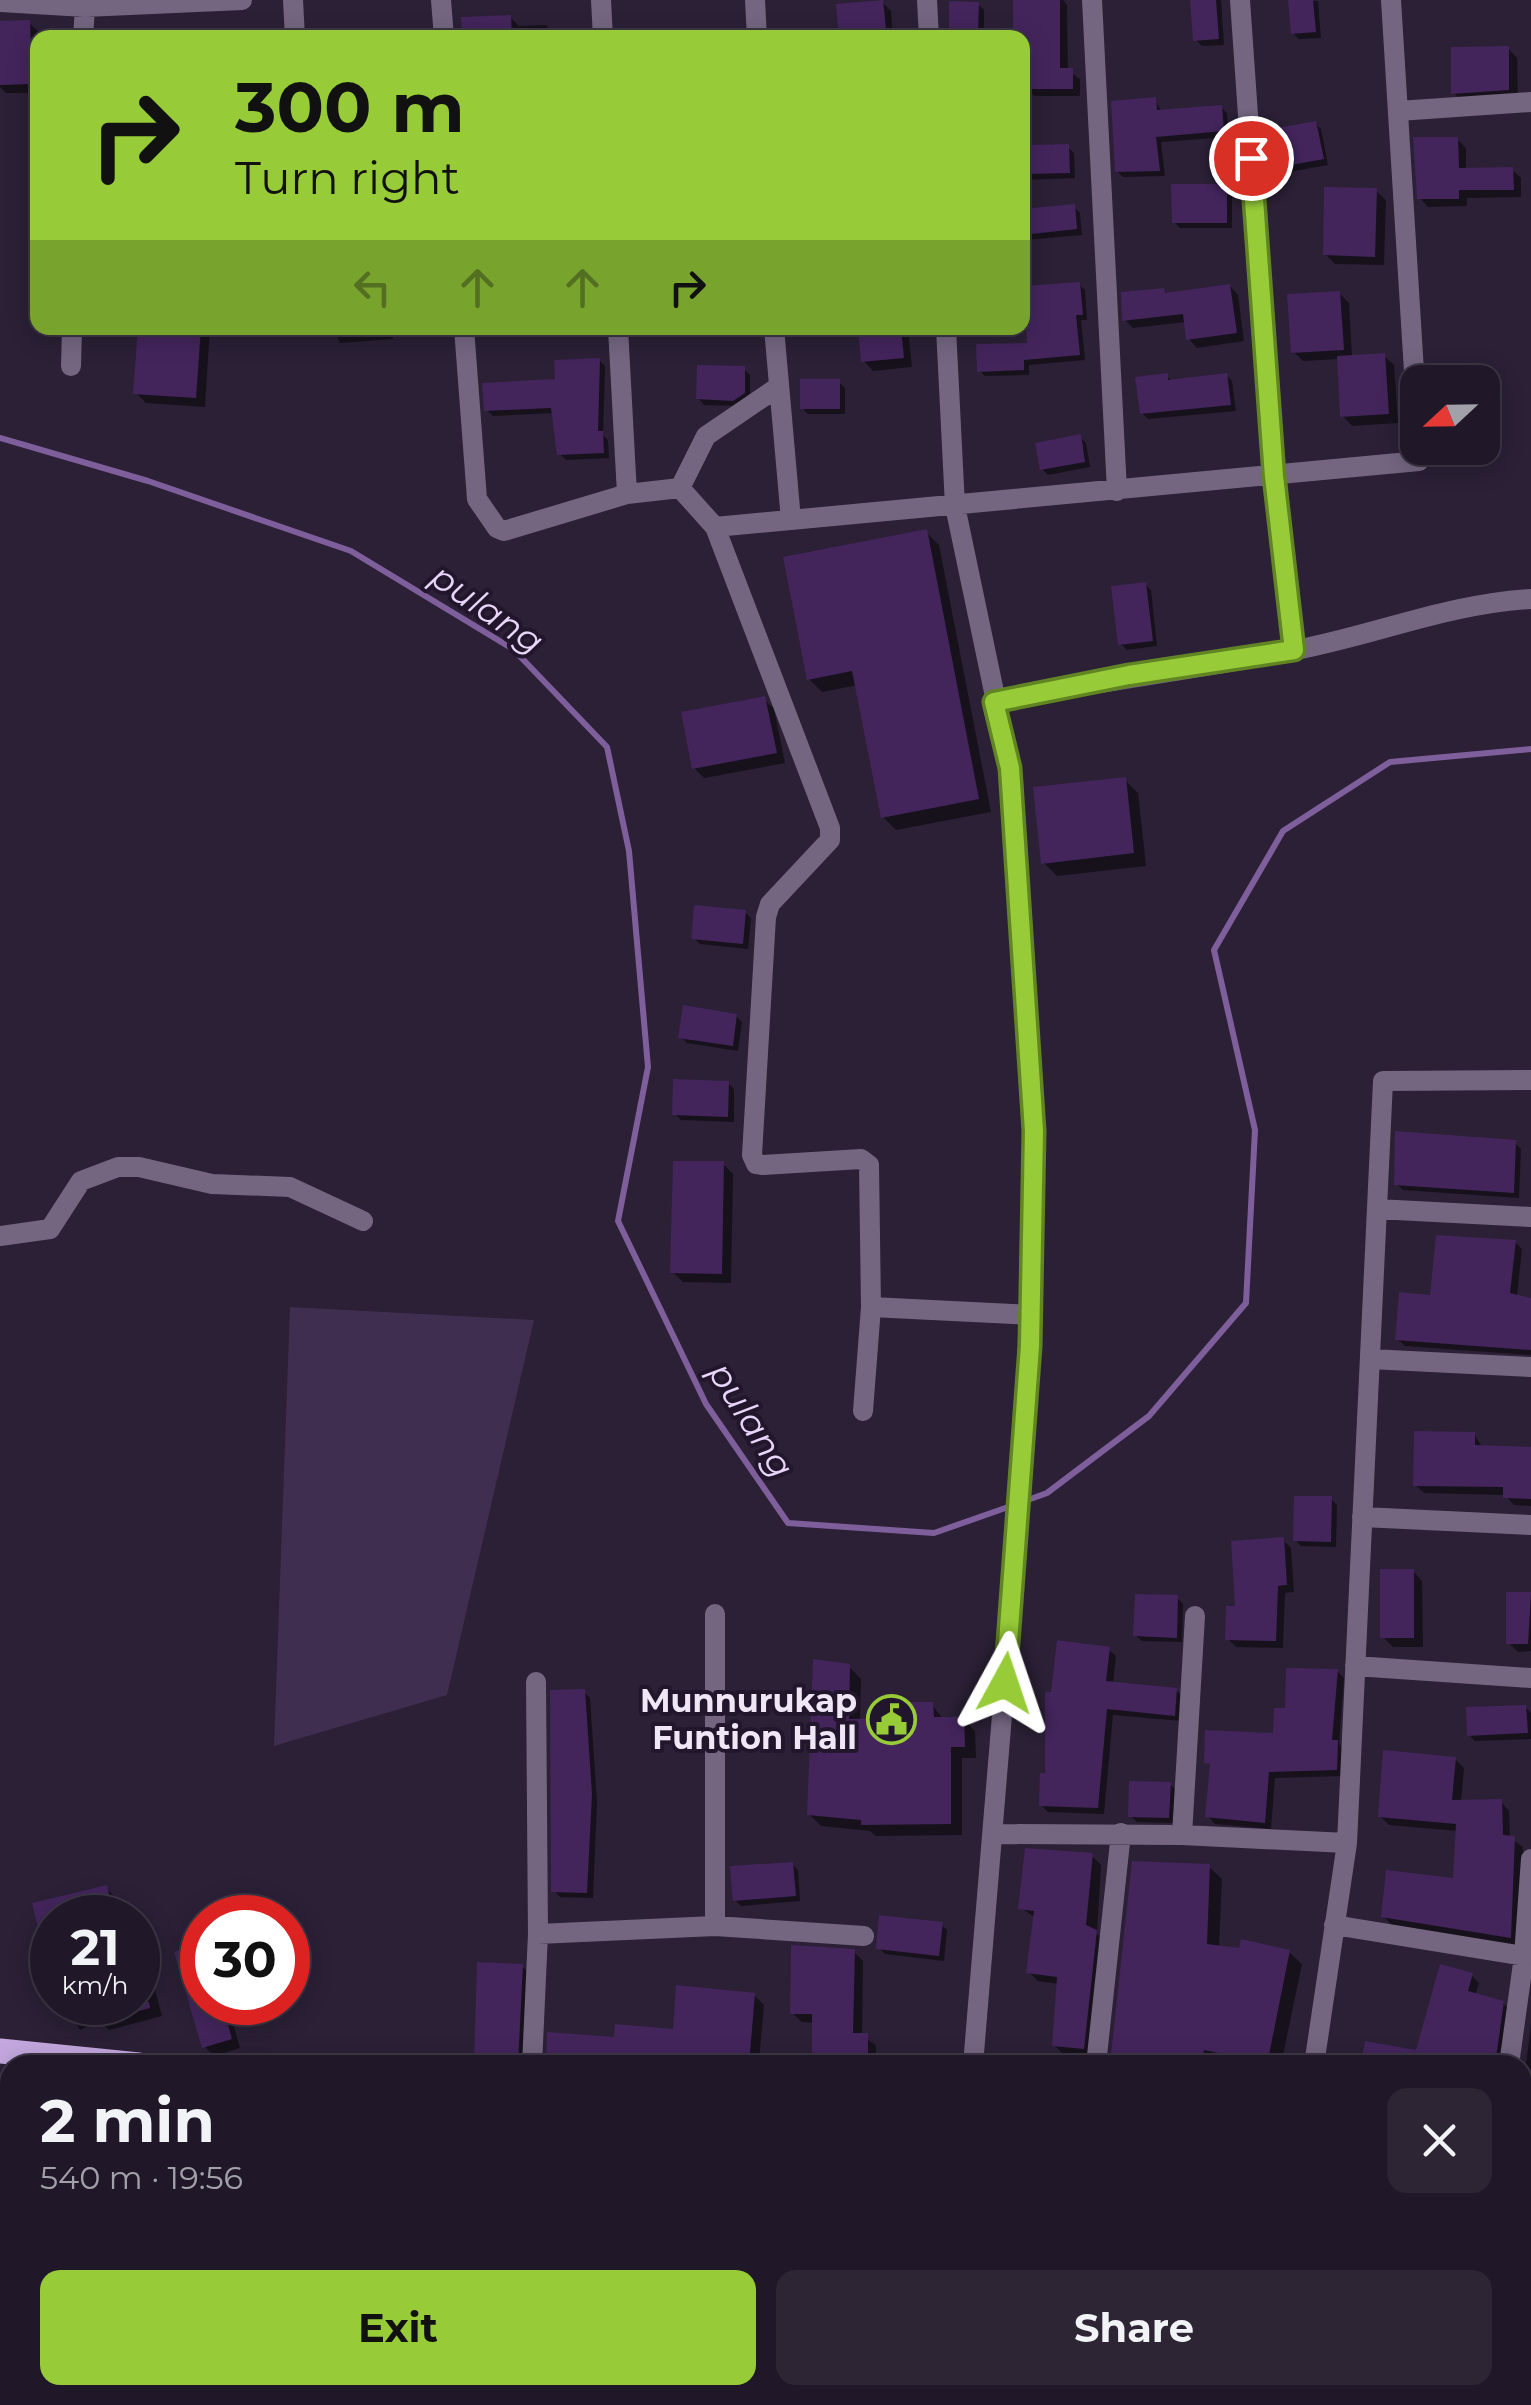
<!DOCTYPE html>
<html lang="en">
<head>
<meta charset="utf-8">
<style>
  :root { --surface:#201828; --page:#2d2534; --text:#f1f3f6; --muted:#a2a0a8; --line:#3d3745; --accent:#97cc38 }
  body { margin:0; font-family:Montserrat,sans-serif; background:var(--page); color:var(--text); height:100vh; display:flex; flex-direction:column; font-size:38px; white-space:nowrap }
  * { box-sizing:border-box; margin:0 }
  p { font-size:32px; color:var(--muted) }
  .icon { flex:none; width:55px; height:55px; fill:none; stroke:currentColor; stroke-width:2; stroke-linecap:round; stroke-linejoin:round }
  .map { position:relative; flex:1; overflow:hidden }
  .sheet { position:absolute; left:0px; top:2055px; width:1532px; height:350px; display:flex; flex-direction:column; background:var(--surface); border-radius:30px 30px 0 0; box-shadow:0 5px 25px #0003,0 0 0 2px var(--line) }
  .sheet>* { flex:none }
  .guide { position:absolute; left:30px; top:30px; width:1000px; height:305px; border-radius:20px; box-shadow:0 5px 25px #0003,0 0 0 2px var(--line); background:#97cc38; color:#111; overflow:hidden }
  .needle { width:65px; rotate:248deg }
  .tools { position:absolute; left:1400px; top:365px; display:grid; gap:20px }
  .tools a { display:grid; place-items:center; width:100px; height:100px; border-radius:20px; background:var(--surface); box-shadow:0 5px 25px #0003,0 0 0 2px var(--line); font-size:50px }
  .speed { position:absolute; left:30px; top:1895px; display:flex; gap:20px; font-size:50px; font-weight:700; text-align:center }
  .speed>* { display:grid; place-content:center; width:130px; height:130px; border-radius:50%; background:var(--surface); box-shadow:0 5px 25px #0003,0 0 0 2px var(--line); line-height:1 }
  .speed small { font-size:25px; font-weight:400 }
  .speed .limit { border:15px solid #d22; background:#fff; color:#111 }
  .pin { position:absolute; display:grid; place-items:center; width:85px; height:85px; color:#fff; margin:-42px; border:5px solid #fff; border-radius:50%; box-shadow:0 2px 10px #0007 }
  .me { position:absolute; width:110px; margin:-55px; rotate:5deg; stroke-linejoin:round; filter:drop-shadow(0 0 8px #0008) }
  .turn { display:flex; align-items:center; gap:35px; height:210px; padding:0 40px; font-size:45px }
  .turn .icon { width:130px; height:130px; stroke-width:2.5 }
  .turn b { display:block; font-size:70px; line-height:85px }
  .lanes { display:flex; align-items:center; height:95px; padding:0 40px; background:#0003; justify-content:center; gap:50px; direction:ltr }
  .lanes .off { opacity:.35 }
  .round { display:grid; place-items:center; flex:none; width:105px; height:105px; border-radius:20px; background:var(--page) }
  .head { display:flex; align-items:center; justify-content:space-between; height:170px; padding:0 40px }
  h1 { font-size:60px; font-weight:700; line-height:75px }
  .button { display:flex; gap:20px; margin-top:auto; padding:20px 40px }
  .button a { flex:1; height:115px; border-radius:20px; background:var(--accent); color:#111; font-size:40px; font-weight:700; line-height:115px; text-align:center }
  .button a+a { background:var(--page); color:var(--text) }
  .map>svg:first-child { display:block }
  .green { fill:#402e50 }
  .shadow { fill:#0007 }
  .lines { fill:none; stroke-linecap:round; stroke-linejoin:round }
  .stream { stroke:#7e5f9b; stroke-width:6 }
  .building { fill:#43255c }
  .minor { stroke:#746681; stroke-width:20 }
  .primary { stroke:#c3a7de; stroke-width:25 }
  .route-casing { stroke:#628524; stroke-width:25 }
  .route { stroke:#97cc38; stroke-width:18 }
  .labels { text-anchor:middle; stroke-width:8; stroke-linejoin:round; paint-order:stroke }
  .poi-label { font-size:32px; font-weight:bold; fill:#efe7f6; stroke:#22162c; text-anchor:end }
  .water-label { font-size:35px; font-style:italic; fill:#e7d6f9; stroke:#22162c }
</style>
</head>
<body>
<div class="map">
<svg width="1531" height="2405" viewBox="0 0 1531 2405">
  <rect width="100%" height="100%" fill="#2b2036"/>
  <path class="green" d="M290 1307 534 1320 447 1695 274 1746Z"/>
  <path class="shadow" d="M1016 0H1063L1067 5 1068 70 1080 79V96H1034L1026 88Z
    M1193 0H1221L1224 45 1202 46 1196 40Z
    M1291 0 1318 1 1321 38 1299 39 1293 33Z
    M882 2 891 11 893 38H841Z
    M978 4 984 10V38H957L951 32Z
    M510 17 519 26 546 25 556 38H465Z
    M0 23H29L39 32 38 93H6L0 87Z
    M1508 48 1517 58 1518 99 1463 102 1454 93Z
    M1155 100 1162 112 1221 107 1227 113 1229 137 1161 142 1165 176 1123 177 1117 171Z
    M1315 123 1321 129 1328 165 1288 172 1282 166Z
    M1457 139 1466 148V170H1512L1521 178V197L1467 198V206L1428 207 1420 198Z
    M1068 147 1074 153 1075 178 1022 180V148Z
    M1226 186 1232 192V228H1180L1174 222Z
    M1376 191 1386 200 1384 265 1335 264 1325 254Z
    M1074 207 1080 213 1082 235 1025 240 1022 248V211Z
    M1079 284 1085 290 1087 320H1081L1085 360 1029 365V375L985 376 979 370 1030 345Z
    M1230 286 1238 295 1244 341 1197 348 1189 339 1186 322 1133 328 1125 320 1163 290 1168 295Z
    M1339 293 1349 303 1352 357 1384 356 1394 365 1398 423 1352 426 1343 416 1339 359 1303 361 1294 352Z
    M140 328H210L205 407 146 403 136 393Z
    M333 328H392L393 339 340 343Z
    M672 328H693V333H678Z
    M860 328H908L912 367 873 371 864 361Z
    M599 360 605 366 603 435 608 440 609 458 566 460 560 454 554 413 493 416 487 410Z
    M744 369 750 375V399L740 406 704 405 698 398Z
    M1226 375 1232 381 1236 411 1148 419 1142 413 1167 376 1172 382Z
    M839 382 845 388V414H808L802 408Z
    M1080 437 1086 443 1090 467 1048 475 1042 469Z
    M926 532 939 545 991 812 896 830 883 817 858 685 822 692 809 679Z
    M1145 584 1151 590 1157 646 1127 650 1121 644Z
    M764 699 774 709 785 763 704 778 694 768Z
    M1125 780 1138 793 1146 866 1057 876 1044 863Z
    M745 912 751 918 748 949 700 944 694 938Z
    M736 1016 742 1022 738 1051 687 1043 681 1037Z
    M728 1083 734 1089V1122L681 1120 675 1114Z
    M1515 1143 1521 1149 1519 1198 1403 1190 1397 1184Z
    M723 1164 733 1174 731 1283 683 1282 673 1272Z
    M1515 1242 1522 1249 1517 1296 1531 1300V1355L1405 1346 1397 1339 1432 1297Z
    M1474 1434 1483 1448 1531 1450V1506L1514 1505 1505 1495 1424 1493 1415 1485Z
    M1331 1499 1337 1505 1336 1547 1301 1546 1295 1540Z
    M1283 1540 1291 1548 1294 1592 1285 1593 1283 1648 1236 1647 1228 1639 1238 1609Z
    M1413 1571 1422 1581 1423 1647H1393L1383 1637Z
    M1531 1593V1651L1518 1652 1508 1642 1509 1594Z
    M1177 1598 1183 1604 1182 1642 1142 1641 1135 1635Z
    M1109 1650 1116 1656 1113 1684 1176 1690 1183 1697 1181 1721 1113 1715 1104 1814 1048 1812 1041 1805 1053 1695Z
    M849 1667 861 1679 860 1721 901 1720 932 1705 944 1720 963 1719 975 1731 976 1758H962V1835L876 1836 870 1831 821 1826 809 1814Z
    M1337 1671 1344 1678 1339 1744 1344 1750 1343 1776 1275 1778 1271 1829 1215 1824 1208 1816 1212 1767 1207 1762 1276 1736 1288 1711Z
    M584 1692 590 1698 597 1802 593 1898 560 1897 554 1891Z
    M1525 1707 1531 1713V1739L1475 1741 1469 1735Z
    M1455 1759 1464 1768 1461 1803 1501 1802 1509 1811 1510 1838 1523 1847 1519 1946 1392 1925 1383 1916 1455 1881 1458 1831 1389 1825 1380 1816Z
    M1170 1784 1176 1790 1174 1823 1137 1822 1131 1816Z
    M1092 1856 1101 1865 1097 1934 1105 1941 1092 2057 1063 2054 1054 2045 1059 1984 1038 1981 1029 1972 1036 1918 1021 1908Z
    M792 1864 798 1870 800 1901 741 1906 735 1900Z
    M1209 1867 1222 1879 1219 1948 1289 1952 1302 1964 1281 2065H1115Z
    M106 1888 115 1897 120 1918H52V1978L35 1905Z
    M941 1924 947 1930 944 1961 885 1954 879 1948Z
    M138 1942 144 1949 162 2016 109 2030 100 2021 80 2030 63 2002H138Z
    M202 1946V2002H227L240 2048 214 2056 204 2046 177 1953Z
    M854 1952 863 1961 862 2036 876 2045V2065H549L616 2040 675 2031 754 1995 764 2005 759 2061 815 2064V2023L802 2022 792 2013Z
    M522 1966 531 1976 528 2065H479Z
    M1472 1976 1479 1983 1475 1996 1503 2003 1510 2011 1504 2065H1363L1418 2053Z
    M1531 2024V2070L1526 2064Z
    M1522 2110 1531 2111V2137L1522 2135Z
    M1531 2164V2206L1522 2204V2167L1530 2169Z
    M1522 2302H1531V2405H1395L1400 2395H1522Z
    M41 2395H147V2405H44Z
    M196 2395H217L218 2405H179L198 2402Z
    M359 2395H419L414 2405H359Z
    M435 2395H746L738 2405H436Z
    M772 2395H880L900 2405H777L779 2400Z
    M1173 2395H1206L1208 2397 1204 2405H1169Z
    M1293 2395H1352L1346 2405H1289Z"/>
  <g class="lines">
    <path class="stream" d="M0 438 148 481 351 551 513 649 607 747 629 851 648 1067 618 1221 706 1404 788 1523 934 1533 1014 1505
      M1025 1501 1047 1493 1149 1416 1246 1303 1255 1130 1214 950 1283 831 1390 762 1531 749"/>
  </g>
  <path class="building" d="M883 0 887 38H839L836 4Z
    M1013 0H1060V68H1073V89H1023L1024 46 1022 38H1013Z
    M1190 0H1216L1219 39 1193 41Z
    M1288 0H1313L1316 32 1291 34Z
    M949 1 979 2 978 33H949Z
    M511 15 512 38H462L461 17Z
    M30 20 32 84 0 85V21Z
    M1509 46V90L1451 94V47Z
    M1156 97 1157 110 1222 105 1224 131 1156 137 1160 171 1115 172 1111 101Z
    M1316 121 1324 159 1280 167 1272 129Z
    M1413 137H1458L1459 168 1513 167 1514 190H1459V199H1417Z
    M1069 144 1070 173 1027 174 1026 145Z
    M1171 184H1227V223H1172Z
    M1324 187 1377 188 1375 257 1323 255Z
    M1075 204 1077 229 1022 235V209Z
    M1080 282 1083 315H1076L1080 355 1024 360V370L977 372 976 344 1027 343 1024 286Z
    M1230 284 1237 333 1186 340 1183 314 1122 321 1121 292 1164 288 1165 293Z
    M1340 291 1344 350 1291 353 1287 294Z
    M138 328H201L196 398 133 394Z
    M858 328H901L904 358 861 362Z
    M1385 353 1389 414 1340 417 1337 356Z
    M600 358 598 431H603L604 453 557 455 551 408 484 411 482 383 555 379 554 360Z
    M697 365 745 366V393L733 401 696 399Z
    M1168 373V380L1227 373 1231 405 1140 414 1135 377Z
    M800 379H840V409H800Z
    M1081 434 1085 462 1040 470 1035 443Z
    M927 529 979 799 881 818 852 671 807 680 783 557Z
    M1146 582 1153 641 1118 645 1111 586Z
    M765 696 777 753 692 769 681 712Z
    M1126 777 1134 853 1041 864 1033 787Z
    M694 905 746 910 743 944 691 939Z
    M683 1005 737 1014 733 1046 678 1038Z
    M673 1079 729 1081 728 1117 672 1115Z
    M1395 1131 1516 1140 1514 1193 1394 1185Z
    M673 1161H724L722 1274 670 1273Z
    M1436 1235 1516 1240 1510 1293 1531 1298V1350L1395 1340 1399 1292 1430 1295Z
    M1414 1431 1475 1432V1445L1531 1447V1499L1503 1498V1487L1413 1486Z
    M1294 1496H1332L1331 1542 1293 1541Z
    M1284 1537 1287 1585 1278 1586 1276 1641 1225 1640 1226 1606H1235L1231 1541Z
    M1380 1569H1414V1638H1380Z
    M1506 1592H1531L1528 1644H1506Z
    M1135 1594 1178 1595 1177 1638 1133 1636Z
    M1057 1640 1110 1647 1106 1681 1177 1688 1175 1716 1107 1709 1098 1808 1039 1806 1040 1773H1045V1692H1051Z
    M813 1659 850 1664 849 1719 899 1718V1702H933L934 1717H964L965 1747H951V1824L861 1825V1820L807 1815Z
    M1286 1668 1338 1669 1332 1740H1338L1337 1770 1269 1772 1265 1823 1205 1817 1210 1764 1204 1763 1205 1730 1273 1733 1274 1708H1285Z
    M585 1689 592 1794 587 1893 551 1892 550 1690Z
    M1526 1705 1528 1733 1467 1736 1466 1707Z
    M1383 1750 1456 1757 1452 1800 1502 1799 1503 1835 1515 1836 1511 1938 1381 1917 1386 1870 1453 1878 1456 1824 1378 1817Z
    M1129 1781 1171 1782 1169 1818 1128 1817Z
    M1025 1848 1093 1853 1086 1925 1097 1930 1084 2049 1052 2046 1057 1977 1026 1973 1034 1911 1018 1909Z
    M1132 1861 1210 1864 1207 1944 1239 1948 1241 1939 1290 1950 1267 2065H1240L1242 2058 1204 2050 1202 2065 1110 2064Z
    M793 1862 796 1896 733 1901 730 1866Z
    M107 1885 114 1918H52V1961H46L32 1903Z
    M879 1915 943 1922 939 1956 876 1949Z
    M202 1943V2002H222L232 2039 202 2048 174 1952Z
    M791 1945 855 1949 853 2033H868V2065H812V2014H790Z
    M477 1962 523 1964 518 2065 474 2064Z
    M1440 1964 1473 1973 1468 1991 1504 2001 1495 2065H1361L1365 2041 1416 2050Z
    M676 1985 755 1993 749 2065H546L547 2032 614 2037 615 2024 673 2029Z
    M60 2002H149L150 2008 98 2022 95 2011 69 2022Z"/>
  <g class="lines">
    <path class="minor" d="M293 0 295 38
      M441 0 444 38
      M601 0 603 38
      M755 0 757 38
      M927 0 929 38
      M1092 0 1117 491
      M1240 0 1273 475 1294 651
      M1391 0 1418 436
      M0 2 85 7 242 0
      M83 38 85 7
      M1398 111 1531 102
      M464 328 477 499 497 528 504 531 627 494 618 328
      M774 328 791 520
      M946 328 955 506 1010 768 1034 1131 1025 1438 973 2065
      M71 366 72 328
      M680 488 706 436 778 387
      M627 494 680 488 715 527 830 828V840L770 904 766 917 752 1155 756 1164 763 1165 861 1159 869 1165 871 1307 1031 1315
      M715 527 1419 461 1418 448
      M994 702C1093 682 1192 670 1291 651 1373 636 1446 604 1531 599
      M1377 1209 1531 1217
      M0 1236 50 1229 81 1181 118 1167H139L212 1184 290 1187 363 1221
      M1370 1359 1531 1367
      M863 1411 871 1307
      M1362 1517 1531 1525
      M1355 1666 1531 1678
      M993 1834 1182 1835 1195 1616
      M1182 1835 1347 1843 1314 2065
      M1347 1843 1383 1081 1531 1080
      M1334 1925 1524 1956
      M715 1926V1614
      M538 1934 715 1926 864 1936
      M532 2065 538 1934 536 1682
      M1096 2065 1121 1833
      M1509 2065 1524 1956 1531 1859
      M0 2385 7 2405
      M151 2395 154 2405
      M979 2395 1021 2405
      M420 2405V2395
      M742 2405 745 2395
      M911 2405 914 2395
      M1106 2405 1111 2395
      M1377 2405 1382 2395"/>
    <path class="primary" d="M0 2051 139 2065
      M0 2087 10 2088
      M1522 2248 1531 2250
      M1522 2284 1531 2286"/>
  </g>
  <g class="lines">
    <defs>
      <path id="route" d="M1005 1683 1030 1346 1034 1131 1010 768 994 702 1129 675 1294 650 1274 476 1251 158"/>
    </defs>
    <use href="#route" class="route-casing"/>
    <use href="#route" class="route"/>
  </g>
  <defs>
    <symbol id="civic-ring" viewBox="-11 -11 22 22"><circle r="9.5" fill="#22162c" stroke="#97cc38" stroke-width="1.5"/><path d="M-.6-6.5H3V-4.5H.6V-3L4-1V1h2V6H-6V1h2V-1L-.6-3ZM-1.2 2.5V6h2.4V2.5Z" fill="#97cc38"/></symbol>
  </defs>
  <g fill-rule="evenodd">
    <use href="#civic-ring" x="864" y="1692" width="55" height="55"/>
  </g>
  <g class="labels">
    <g class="poi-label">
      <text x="857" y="1712">Munnurukap<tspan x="857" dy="37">Funtion Hall</tspan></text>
    </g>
    <g class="water-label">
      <text transform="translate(487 609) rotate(35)" y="12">pulang</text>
      <text transform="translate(751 1420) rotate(58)" y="12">pulang</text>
    </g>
  </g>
</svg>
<div class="tools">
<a><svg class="needle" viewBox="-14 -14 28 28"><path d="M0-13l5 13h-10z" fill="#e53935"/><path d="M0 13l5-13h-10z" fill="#a2a0a8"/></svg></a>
</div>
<div class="speed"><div>21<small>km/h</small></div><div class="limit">30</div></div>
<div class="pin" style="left:1251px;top:158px;background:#d93025"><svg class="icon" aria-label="arrive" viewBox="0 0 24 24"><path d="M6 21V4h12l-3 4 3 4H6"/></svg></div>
<svg class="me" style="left:1005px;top:1683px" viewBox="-20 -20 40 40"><path d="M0-17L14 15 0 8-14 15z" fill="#97cc38" stroke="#fff" stroke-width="4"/></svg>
<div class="guide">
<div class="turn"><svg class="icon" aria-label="right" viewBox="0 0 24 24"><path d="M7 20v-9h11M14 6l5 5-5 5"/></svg><div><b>300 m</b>Turn right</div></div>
<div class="lanes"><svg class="icon off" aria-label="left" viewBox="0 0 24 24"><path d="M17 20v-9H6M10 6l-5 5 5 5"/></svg><svg class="icon off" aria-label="ahead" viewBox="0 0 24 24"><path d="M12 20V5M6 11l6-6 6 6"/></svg><svg class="icon off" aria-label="ahead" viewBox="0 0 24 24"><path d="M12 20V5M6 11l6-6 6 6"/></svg><svg class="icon" aria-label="right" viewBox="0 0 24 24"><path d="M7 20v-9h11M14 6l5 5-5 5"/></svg></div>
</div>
<section class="sheet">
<div class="head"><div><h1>2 min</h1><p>540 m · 19:56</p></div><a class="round"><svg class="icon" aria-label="close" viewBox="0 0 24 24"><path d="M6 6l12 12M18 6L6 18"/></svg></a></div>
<div class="button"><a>Exit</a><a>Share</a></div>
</section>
</div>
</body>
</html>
